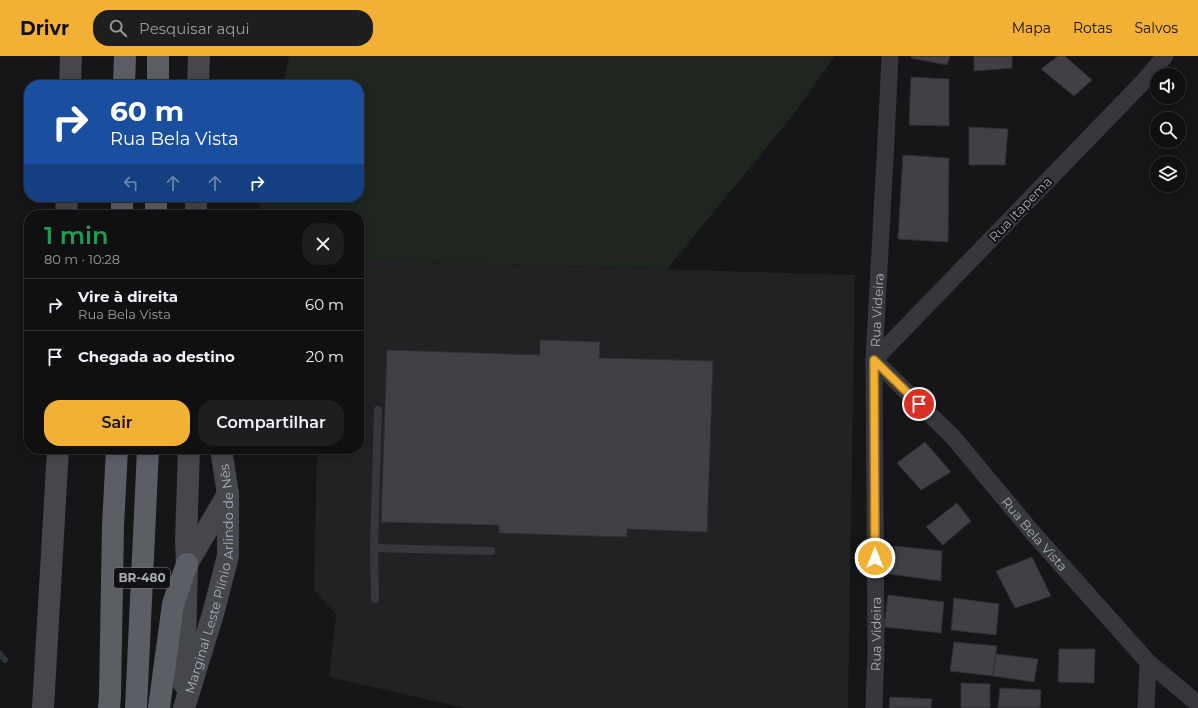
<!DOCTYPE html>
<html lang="pt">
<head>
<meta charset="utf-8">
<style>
  :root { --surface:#101012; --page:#1e1e20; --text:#f1f3f6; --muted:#9c9d9f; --line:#303032; --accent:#f2b134 }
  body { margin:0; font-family:Montserrat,sans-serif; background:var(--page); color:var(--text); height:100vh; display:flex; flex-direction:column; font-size:15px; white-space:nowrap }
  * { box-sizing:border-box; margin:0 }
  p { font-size:13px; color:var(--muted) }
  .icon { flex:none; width:22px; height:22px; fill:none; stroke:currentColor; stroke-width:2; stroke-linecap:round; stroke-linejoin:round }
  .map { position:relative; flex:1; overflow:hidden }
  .drawer { position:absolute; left:24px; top:154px; width:340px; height:244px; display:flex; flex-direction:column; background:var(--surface); border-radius:16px; box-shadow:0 2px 10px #0003,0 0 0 1px var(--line) }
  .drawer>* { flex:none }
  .guide { position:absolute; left:24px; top:24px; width:340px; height:122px; border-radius:16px; box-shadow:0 2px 10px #0003,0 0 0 1px var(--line); background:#1a4fa0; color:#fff; overflow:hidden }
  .fabs { position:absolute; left:1150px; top:12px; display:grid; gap:8px }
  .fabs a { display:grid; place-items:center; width:36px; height:36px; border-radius:50%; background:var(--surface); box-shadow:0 2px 10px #0003,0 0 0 1px var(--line); font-size:20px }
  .pin { position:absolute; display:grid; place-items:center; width:34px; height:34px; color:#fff; margin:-17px; border:2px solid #fff; border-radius:50%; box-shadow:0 1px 4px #0007 }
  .me { position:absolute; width:44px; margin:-22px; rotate:0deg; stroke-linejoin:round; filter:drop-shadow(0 0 3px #0008) }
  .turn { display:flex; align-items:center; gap:14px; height:84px; padding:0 20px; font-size:18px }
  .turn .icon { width:52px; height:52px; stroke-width:2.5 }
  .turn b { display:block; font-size:28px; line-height:34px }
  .lanes { display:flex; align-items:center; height:38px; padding:0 20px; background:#0003; justify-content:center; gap:20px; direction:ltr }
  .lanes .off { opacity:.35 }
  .round { display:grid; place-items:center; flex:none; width:42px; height:42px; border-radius:16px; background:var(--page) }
  .head { display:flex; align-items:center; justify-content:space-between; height:68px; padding:0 20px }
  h1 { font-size:24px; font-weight:600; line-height:30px; color:#1e9e55 }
  .cta { display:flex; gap:8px; margin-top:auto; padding:8px 20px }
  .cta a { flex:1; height:46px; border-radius:16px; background:var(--accent); color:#111; font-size:16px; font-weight:600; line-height:46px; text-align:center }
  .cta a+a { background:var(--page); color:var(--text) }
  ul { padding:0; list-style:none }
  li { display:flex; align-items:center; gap:12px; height:52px; padding:0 20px; border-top:1px solid var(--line) }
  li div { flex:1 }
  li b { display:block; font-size:15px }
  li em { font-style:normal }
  header { display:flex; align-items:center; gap:24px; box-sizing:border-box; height:56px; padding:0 20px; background:var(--accent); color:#111 }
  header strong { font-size:19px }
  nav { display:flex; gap:22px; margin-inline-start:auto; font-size:14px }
  .search { width:280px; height:36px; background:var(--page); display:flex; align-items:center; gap:10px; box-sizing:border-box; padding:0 14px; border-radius:16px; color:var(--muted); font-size:15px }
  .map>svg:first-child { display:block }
  .built { fill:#222225 }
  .green { fill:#1e261f }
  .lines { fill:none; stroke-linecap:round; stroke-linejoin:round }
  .stream { stroke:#2c353c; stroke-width:6 }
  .building { fill:#404145; stroke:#303034 }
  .service { stroke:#37383d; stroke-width:8 }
  .minor { stroke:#37383d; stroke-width:17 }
  .secondary { stroke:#45474d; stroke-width:22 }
  .trunk { stroke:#5b5e65; stroke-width:22 }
  .route-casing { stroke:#9d7322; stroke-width:10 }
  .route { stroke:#f2b134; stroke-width:7 }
  .labels { text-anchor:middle; stroke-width:4; stroke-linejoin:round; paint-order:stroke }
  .shield { fill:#111113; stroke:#7b7e86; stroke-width:1 }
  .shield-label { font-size:12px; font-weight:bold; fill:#a8adb8 }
  .street-label { font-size:13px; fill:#a8adb8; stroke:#111113 }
</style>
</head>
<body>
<header>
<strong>Drivr</strong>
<div class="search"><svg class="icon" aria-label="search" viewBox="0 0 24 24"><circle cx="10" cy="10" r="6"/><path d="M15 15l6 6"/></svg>Pesquisar aqui</div>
<nav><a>Mapa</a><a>Rotas</a><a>Salvos</a></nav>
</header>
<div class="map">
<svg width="1198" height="652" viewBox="0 0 1198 652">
  <rect width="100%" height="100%" fill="#161618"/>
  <path class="built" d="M359 204 855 219 848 652H465L329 621 336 558 314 534 317 393H359Z"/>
  <path class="green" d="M289 0H835L793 59 667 213 359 204V159H263L259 148 261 141H359V29H283Z"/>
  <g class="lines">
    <path class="stream" d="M0 598 5 604"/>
  </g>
  <path class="building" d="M911 0H950L947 9 911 2Z
    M974 0H1012V12L974 15Z
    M1058 0H1065L1092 24 1074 40 1041 13Z
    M911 21 949 23V70L909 69Z
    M969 71 1008 73 1005 109H969Z
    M903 99 949 102 948 186 898 183Z
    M540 284 600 286 599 302 713 305 707 476 627 473V481L499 477V469L381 466 387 294 540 299Z
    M925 386 951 416 921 434 897 407Z
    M957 447 971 465 943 489 926 471Z
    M895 490 942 495 941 525 889 518Z
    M1032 501 1051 540 1015 552 996 515Z
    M888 539 944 546 941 577 884 571Z
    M954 542 999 548 996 579 951 574Z
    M954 586 997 590 993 620 950 615Z
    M1059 593H1095L1094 627 1058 626Z
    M996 598 1038 603 1034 626 993 620Z
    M961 627 990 628V652H961Z
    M1000 632 1041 634 1040 652H998Z
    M890 641 932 643 931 652H889Z"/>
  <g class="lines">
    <path class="service" d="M374 492 491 495
      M375 543 374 492 378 354"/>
    <g class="minor">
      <path id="s1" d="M1165 0 1144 25 874 304 953 381 1033 477 1148 606 1198 648"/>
      <path id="s2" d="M874 652 876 593 874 304 886 84 890 0"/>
      <path d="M1146 652 1148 606"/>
    </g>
    <g class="secondary">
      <path d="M70 29 71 0"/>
      <path d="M198 29 199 0"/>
      <path d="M66 159 67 141"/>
      <path d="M196 159V141"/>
      <path d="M187 508 228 438"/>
      <path d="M184 628 187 508 186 485 189 393"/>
      <path d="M43 652 58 393"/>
      <path id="s3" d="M184 652 213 558 228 500V438L221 393"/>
    </g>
    <path class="trunk" d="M124 29 125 0
      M158 29V0
      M122 159V141
      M156 159V141
      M109 652 110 640 113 470 117 393
      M136 652 148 393
      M159 652 173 548 187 508"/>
  </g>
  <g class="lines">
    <defs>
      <path id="route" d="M875 502 874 304 919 348"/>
    </defs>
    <use href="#route" class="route-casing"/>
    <use href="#route" class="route"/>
  </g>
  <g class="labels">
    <rect class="shield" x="114" y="512" width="56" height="20" rx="3"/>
    <g class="shield-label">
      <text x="142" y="526">BR-480</text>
    </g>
    <g class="street-label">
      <text transform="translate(1020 153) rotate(-46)" y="5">Rua Itapema</text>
      <text dy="5" stroke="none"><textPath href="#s2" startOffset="398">Rua Videira</textPath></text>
      <text dy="5" stroke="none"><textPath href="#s1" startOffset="658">Rua Bela Vista</textPath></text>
      <text dy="5" stroke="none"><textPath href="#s3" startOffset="133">Marginal Leste Plínio Arlindo de Nês</textPath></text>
      <text dy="5" stroke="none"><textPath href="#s2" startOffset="74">Rua Videira</textPath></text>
    </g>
  </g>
</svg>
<div class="fabs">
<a><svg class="icon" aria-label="sound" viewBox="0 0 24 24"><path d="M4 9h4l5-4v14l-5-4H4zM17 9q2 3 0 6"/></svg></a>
<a><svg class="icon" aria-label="search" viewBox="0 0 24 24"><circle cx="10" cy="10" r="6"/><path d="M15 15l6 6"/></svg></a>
<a><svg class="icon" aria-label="layers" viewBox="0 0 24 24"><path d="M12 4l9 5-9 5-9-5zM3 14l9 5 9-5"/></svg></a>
</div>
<div class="pin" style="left:919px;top:348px;background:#d93025"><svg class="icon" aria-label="arrive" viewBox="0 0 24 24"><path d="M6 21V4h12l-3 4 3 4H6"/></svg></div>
<svg class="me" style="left:875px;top:502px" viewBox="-20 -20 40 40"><circle r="17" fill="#f2b134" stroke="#fff" stroke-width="3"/><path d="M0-11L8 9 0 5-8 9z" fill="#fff"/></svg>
<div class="guide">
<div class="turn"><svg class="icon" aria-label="right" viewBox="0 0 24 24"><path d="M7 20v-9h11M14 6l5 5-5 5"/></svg><div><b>60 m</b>Rua Bela Vista</div></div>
<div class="lanes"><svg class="icon off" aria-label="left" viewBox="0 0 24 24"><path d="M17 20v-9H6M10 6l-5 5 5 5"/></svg><svg class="icon off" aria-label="ahead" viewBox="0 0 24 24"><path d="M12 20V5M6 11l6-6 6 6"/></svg><svg class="icon off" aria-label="ahead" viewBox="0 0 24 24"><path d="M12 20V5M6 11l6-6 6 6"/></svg><svg class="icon" aria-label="right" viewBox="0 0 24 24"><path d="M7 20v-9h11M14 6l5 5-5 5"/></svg></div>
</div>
<section class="drawer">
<div class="head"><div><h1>1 min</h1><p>80 m · 10:28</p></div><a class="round"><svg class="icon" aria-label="close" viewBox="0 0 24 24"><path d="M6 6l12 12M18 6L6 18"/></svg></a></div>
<ul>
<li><svg class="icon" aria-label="right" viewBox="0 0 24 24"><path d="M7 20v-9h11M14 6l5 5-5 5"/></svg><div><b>Vire à direita</b><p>Rua Bela Vista</p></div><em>60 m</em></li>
<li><svg class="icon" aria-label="arrive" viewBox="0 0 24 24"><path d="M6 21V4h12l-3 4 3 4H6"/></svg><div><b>Chegada ao destino</b></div><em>20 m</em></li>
</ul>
<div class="cta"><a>Sair</a><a>Compartilhar</a></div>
</section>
</div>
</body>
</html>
